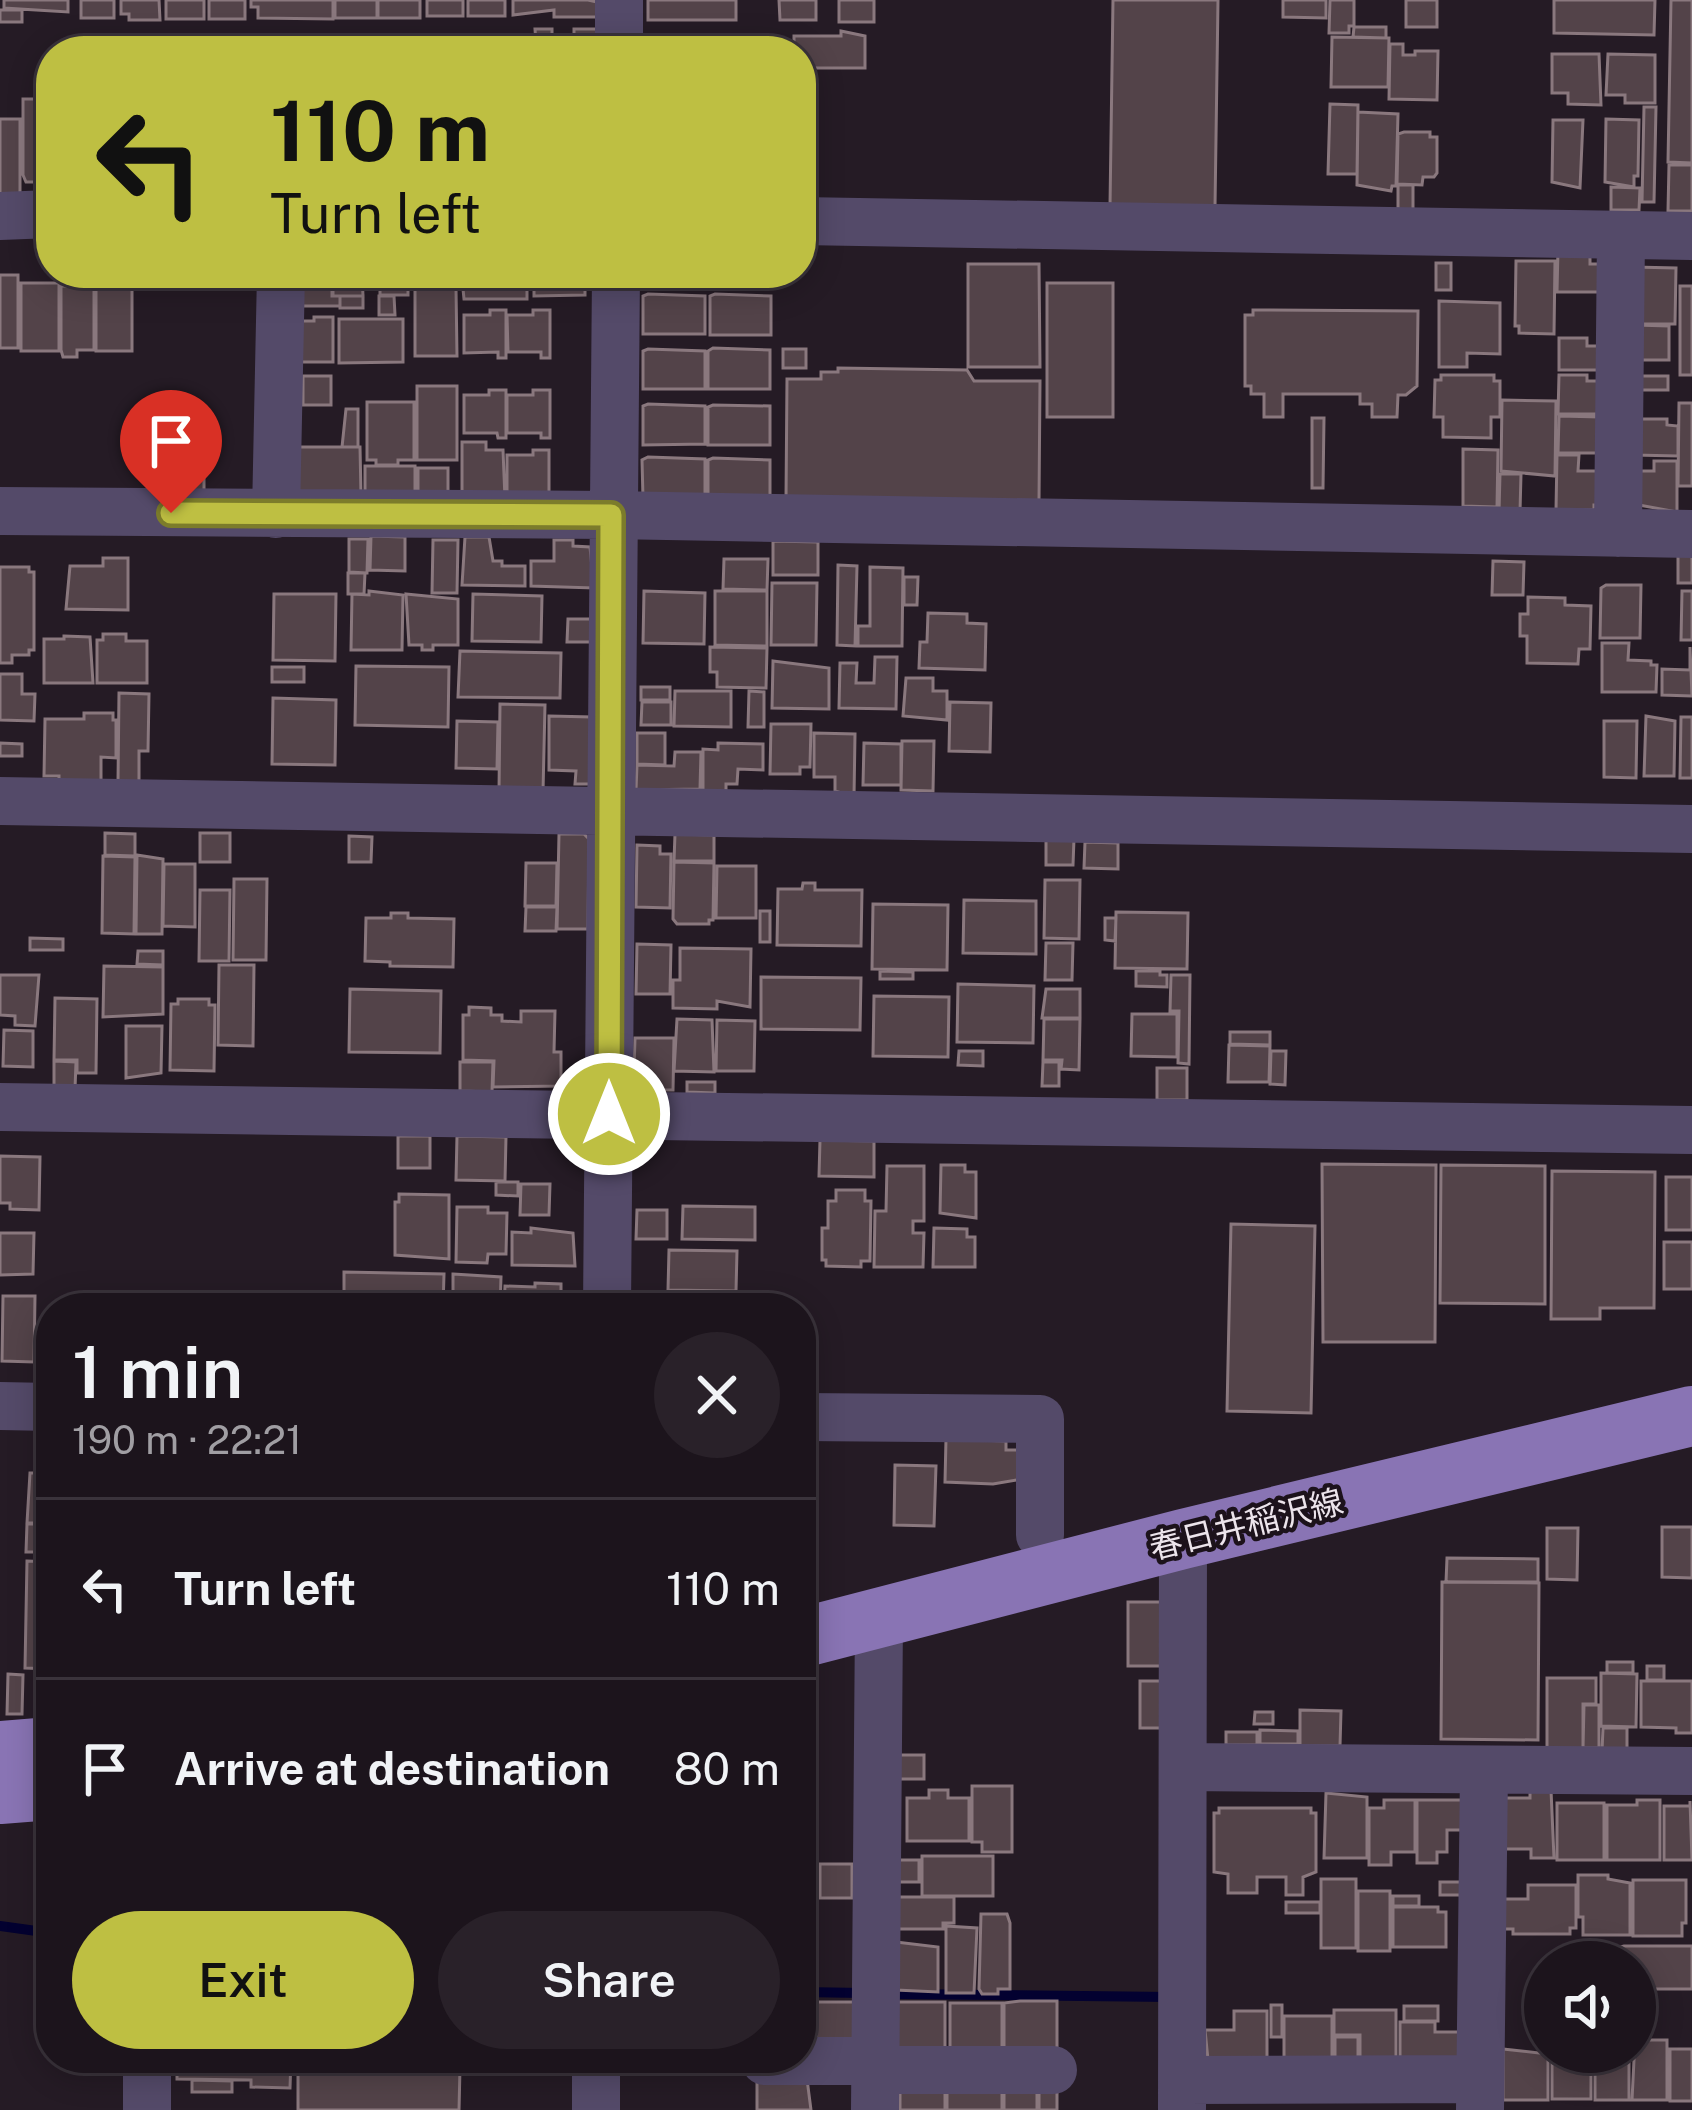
<!DOCTYPE html>
<html lang="en">
<head>
<meta charset="utf-8">
<style>
  :root { --surface:#1c141c; --page:#292129; --text:#f1f3f6; --muted:#a09ea3; --line:#3a333b; --accent:#bebf42 }
  body { margin:0; font-family:"Public Sans","Noto Sans JP",sans-serif; background:var(--page); color:var(--text); height:100vh; display:flex; flex-direction:column; font-size:45px; white-space:nowrap }
  * { box-sizing:border-box; margin:0 }
  p { font-size:39px; color:var(--muted) }
  .icon { flex:none; width:66px; height:66px; fill:none; stroke:currentColor; stroke-width:2; stroke-linecap:round; stroke-linejoin:round }
  .map { position:relative; flex:1; overflow:hidden }
  .side { position:absolute; left:36px; top:1293px; width:780px; height:780px; display:flex; flex-direction:column; background:var(--surface); border-radius:48px; box-shadow:0 6px 30px #0003,0 0 0 3px var(--line) }
  .side>* { flex:none }
  .top-card { position:absolute; left:36px; top:36px; width:780px; height:252px; border-radius:48px; box-shadow:0 6px 30px #0003,0 0 0 3px var(--line); background:#bebf42; color:#111; overflow:hidden }
  .buttons { position:absolute; left:1524px; top:1941px; display:grid; gap:24px }
  .buttons a { display:grid; place-items:center; width:132px; height:132px; border-radius:50%; background:var(--surface); box-shadow:0 6px 30px #0003,0 0 0 3px var(--line); font-size:60px }
  .pin { position:absolute; display:grid; place-items:center; width:102px; height:102px; color:#fff; margin:-123px -51px; border-radius:50% 50% 50% 0; rotate:-45deg; box-shadow:0 0 12px #0007 }
  .pin .icon { rotate:45deg }
  .me { position:absolute; width:132px; margin:-66px; rotate:0deg; stroke-linejoin:round; filter:drop-shadow(0 0 9px #0008) }
  .turn { display:flex; align-items:center; gap:42px; height:252px; padding:0 36px; font-size:54px }
  .turn .icon { width:156px; height:156px; stroke-width:2.5 }
  .turn b { display:block; font-size:84px; line-height:102px }
  .round { display:grid; place-items:center; flex:none; width:126px; height:126px; border-radius:63px; background:var(--page) }
  .overview { display:flex; align-items:center; justify-content:space-between; height:204px; padding:0 36px }
  h1 { font-size:72px; font-weight:600; line-height:90px }
  .button { display:flex; gap:24px; margin-top:auto; padding:24px 36px }
  .button a { flex:1; height:138px; border-radius:72px; background:var(--accent); color:#111; font-size:48px; font-weight:600; line-height:138px; text-align:center }
  .button a+a { background:var(--page); color:var(--text) }
  ul { padding:0; list-style:none }
  li { display:flex; align-items:center; gap:36px; height:180px; padding:0 36px; border-top:3px solid var(--line) }
  li div { flex:1 }
  li b { display:block; font-size:45px }
  li em { font-style:normal }
  .map>svg:first-child { display:block }
  .lines { fill:none; stroke-linecap:round; stroke-linejoin:round }
  .stream { stroke:#030130; stroke-width:10 }
  .building { fill:#534349; stroke:#8a787e; stroke-width:3 }
  .minor { stroke:#544a69; stroke-width:48 }
  .major { stroke:#8974b4; stroke-width:60 }
  .route-casing { stroke:#7c7c2b; stroke-width:30 }
  .route { stroke:#bebf42; stroke-width:21 }
  .labels { text-anchor:middle; stroke-width:9; stroke-linejoin:round; paint-order:stroke }
  .street-label { font-size:33px; fill:#ece4eb; stroke:#1c121b }
</style>
</head>
<body>
<div class="map">
<svg width="1692" height="2110" viewBox="0 0 1692 2110">
  <rect width="100%" height="100%" fill="#251b25"/>
  <g class="lines">
    <path class="stream" d="M0 1926 51 1933
      M801 1992 863 1993
      M895 1994 1170 1997"/>
  </g>
  <path class="building" d="M4 0H68V12L4 8Z
    M81 0H114V18H81Z
    M121 0H159L160 20H129V14H121Z
    M166 0H204V19H166Z
    M209 0H245V19H209Z
    M251 0H333V19L258 18V7H251Z
    M335 0H377V18H335Z
    M378 0H420V18H378Z
    M427 0H463V16H427Z
    M468 0H505V16H468Z
    M513 0H588L597 2V17H554V10L513 15Z
    M648 0H736V20H648Z
    M779 0H816V20H780Z
    M839 0H874V22H839Z
    M1113 0H1218L1215 207 1110 206Z
    M1283 0H1326V18L1283 17Z
    M1330 0H1354V26H1349V33H1329Z
    M1406 0H1437V27H1406Z
    M1554 0H1655L1654 35 1554 33Z
    M1671 0H1692V163L1668 162Z
    M0 10H22V22H0Z
    M1354 27H1386V38L1353 37Z
    M535 29H552V44H536Z
    M574 29H603V51H574Z
    M841 31 865 36V68H801V51H794V36H841Z
    M1332 37 1389 38 1388 87H1331Z
    M465 41H527V51H465Z
    M1390 44H1403V55H1415V51H1438L1437 100 1389 99Z
    M1552 54H1599L1601 105 1568 104V93H1552Z
    M1608 54 1655 55V103H1625V95H1606Z
    M23 99H51V182H26L23 175Z
    M1330 104 1358 105 1357 174H1328Z
    M1644 107H1656L1654 202H1642Z
    M1358 112 1398 114 1396 186H1392L1391 191 1357 185Z
    M0 119H20V201L0 202Z
    M1606 119 1639 120 1638 176H1634V187L1605 182Z
    M1553 120H1583L1580 188 1552 182Z
    M1404 132H1430V137H1437V173L1434 177H1423L1422 185 1397 184 1398 134Z
    M1669 165H1692V211H1668Z
    M1398 185H1413V213H1398Z
    M1611 187 1640 188 1639 210H1611Z
    M1558 249 1590 253V264H1599V292H1557Z
    M1516 261H1555L1554 334 1519 333V326H1515Z
    M1436 263H1451V290H1436Z
    M968 264H1039L1040 367H968Z
    M1633 267 1676 268 1675 324H1632Z
    M292 273H332V296H340V306H293Z
    M333 273H362L363 296H333Z
    M380 273H408V295H380Z
    M468 273H521V288H468Z
    M534 273H585V295L534 296Z
    M643 273H705V280H643Z
    M708 273H772V280H708Z
    M0 275H18V348H0Z
    M21 283H59V351H21Z
    M522 283H527V299H464L463 289H522Z
    M1047 283H1113V417H1047Z
    M96 285H132V351H96Z
    M61 286H94V350H77V357H63L61 350Z
    M1680 286H1692V375H1680Z
    M415 288H456L457 356H415Z
    M648 294 705 296V334H643V296Z
    M715 294 771 296V335H710V296Z
    M340 296H363V308H340Z
    M379 296H394L395 315H379Z
    M1439 301 1500 303V354L1467 353V367H1439Z
    M490 310H506V358H498V352L464 353V315H490Z
    M533 310H550V358H541V352H508L507 315H533Z
    M1253 310 1418 311 1417 386 1406 395H1398L1397 417H1372V404H1360V394H1283V417H1264V394H1251V386H1245V315H1253Z
    M314 317H333V362H293V321H314Z
    M339 319H403V362L339 363Z
    M1635 325 1669 326V360H1635Z
    M1559 338H1587V346H1603V370H1559Z
    M713 348 770 350V389H708V351Z
    M648 349 705 351V389H643V351Z
    M783 349H806V368H783Z
    M838 368 967 370 974 381H1040L1039 501 786 499 787 379H821V372H838Z
    M1441 375H1494V381H1500V417H1491V438L1443 437V417H1434L1435 380H1441Z
    M1559 375H1587V381H1601L1600 414H1558Z
    M303 376H331V405H303Z
    M1638 376H1668V390H1638Z
    M417 386H457V460H417Z
    M489 390H506V438H498L497 433H464V395H489Z
    M533 390H550V438H541V433H507V395H533Z
    M1502 400 1556 401 1555 476 1501 471Z
    M367 402H414V460H398V465H376V460H367Z
    M1679 403H1692V486H1678Z
    M648 404 705 406V444L643 445V406Z
    M713 405 770 406V445H708V407Z
    M346 409H358V447H342Z
    M1559 416 1601 417V453H1558Z
    M1312 418H1324L1323 488H1312Z
    M1632 419H1667V425L1678 426V456L1634 455Z
    M188 432H204V495H184V465H172V435Z
    M138 435H168L169 493H153V463H138Z
    M462 442H486V450H503L505 499 462 492Z
    M295 447H360L361 495 295 493Z
    M1463 449 1498 450 1497 507 1463 506Z
    M533 450H549V498L507 492V455H533Z
    M1557 455H1579L1578 471H1605V505H1594V510H1556Z
    M648 457 705 459V498H643L642 460Z
    M713 458 770 460V498H708V460Z
    M1654 461H1677V512L1628 503V471H1654Z
    M365 466H415V494H365Z
    M418 468H448V497H418Z
    M1500 474H1521L1520 512H1499Z
    M371 536 405 537V571L370 570Z
    M465 537H489L493 561H502V566H525V586L462 585Z
    M349 539H368L367 573 349 572Z
    M433 540H458L457 593H432Z
    M554 540H573V546L590 547 594 588 531 586V561H554Z
    M773 541 818 542V575H773Z
    M1678 552H1692V583H1678Z
    M103 558H128V610L66 609 70 566H103Z
    M724 559H768L767 590 723 589Z
    M1493 561 1524 562 1523 595H1492Z
    M838 565 857 566 855 646 837 645Z
    M0 567H29V572H34V650H29V655H12V663H0Z
    M870 567 903 568 902 646H858V626H870Z
    M348 573H365L364 594H348Z
    M904 577H918L917 605H904Z
    M772 583H817L816 645H771Z
    M1606 585H1641L1640 638H1600L1601 588Z
    M369 591 403 595 402 650H351L352 594 369 595Z
    M644 591 705 593 704 644 643 643Z
    M715 591H767V646L715 645Z
    M1682 591H1692V640H1681Z
    M274 594H336L335 661 273 660Z
    M406 594 458 599V645H433V650H422V645H409Z
    M473 594 542 596 541 642 472 641Z
    M1528 597 1565 598V605L1591 606 1590 649H1579L1578 664 1527 663V636H1520V614H1528Z
    M928 613 967 614V623L986 624 985 670 919 668 920 642H927Z
    M568 619H596V642H567Z
    M103 634H126V641H147V683H97V640H103Z
    M64 636 90 637 93 683H44V639H64Z
    M1602 643H1629L1628 660 1651 661V665H1657L1656 692H1602Z
    M710 647 767 648 766 688 717 687V672H710Z
    M1690 647 1692 696 1662 695V669L1690 670Z
    M460 651 561 653 560 698 458 697Z
    M875 657H897L896 709 839 708 840 663H857L856 683H874Z
    M773 661 829 668V709L772 708Z
    M356 666 449 667 448 727 355 725Z
    M272 667H304V682H272Z
    M0 674H22V694H35L34 721 0 720Z
    M906 678H933V691H947V720L903 716Z
    M641 687H670V700H641Z
    M675 691H731V727L674 726Z
    M749 691 764 692V727H748Z
    M119 693 149 694 148 751H139V782H118Z
    M273 698 336 700 335 765 272 764Z
    M642 702H671V725H641Z
    M950 702 991 703 990 752 949 751Z
    M500 704 545 705 543 792 499 791Z
    M84 713H113V720H116V758L101 757V781H59V776H44L45 719H84Z
    M549 716 592 717 591 784H575L576 771 549 770Z
    M1646 716 1675 721 1674 776H1644Z
    M1681 717H1692V778H1680Z
    M457 721 498 722 497 769 456 768Z
    M1604 721H1637L1636 778 1604 777Z
    M771 724H811L810 767H800V774H770Z
    M637 733H665V765L637 764Z
    M814 733 855 734 854 797 835 791V777H814Z
    M902 741H934L933 791 901 790Z
    M0 743 22 744V756H0Z
    M718 743 763 744V770L738 769 737 784H726V792L703 791V749L718 750Z
    M864 743 901 744V785H863Z
    M675 752H701L700 789 636 790 637 765 674 766Z
    M105 833 135 834V856L105 855Z
    M200 833H230V862H200Z
    M559 834H584L589 839 588 929H557Z
    M675 834 714 835V861H674Z
    M349 836 372 837 371 862H349Z
    M1046 839H1074L1073 865H1046Z
    M1085 842 1118 843V869L1084 868Z
    M637 845 660 846V854H671L670 908 636 907Z
    M137 855 163 859 162 934H136Z
    M103 856 135 857 134 934 102 933Z
    M674 862 714 863 713 920H709V924H677L673 919Z
    M526 863H557L556 906H525Z
    M164 864H195V927L163 926Z
    M717 866H756V918H716Z
    M234 879H267L266 960H233Z
    M1045 880H1080L1079 939 1044 938Z
    M803 883H815V890H862L861 946 777 945 778 889H802Z
    M200 890H230L229 961H199Z
    M964 900 1036 901V954L963 953Z
    M873 904 948 905 947 970 872 969Z
    M526 907H557L556 931H525Z
    M760 911H770V942H760Z
    M1116 912 1188 913 1187 969 1115 968Z
    M391 913H408V918L454 919 453 967 390 966V962L365 961 366 918H391Z
    M1105 918H1116L1115 941 1105 940Z
    M30 938 63 939V950H30Z
    M1046 943H1073L1072 980H1045Z
    M637 944 671 945 670 994H636Z
    M680 948 751 949 750 1007 717 1001V1009L673 1008V980H680Z
    M138 951H163V965L137 964Z
    M219 965H254L253 1046 218 1045Z
    M104 966 163 967V1014L103 1017Z
    M880 971 913 972V979H880Z
    M1136 971H1160V975H1167V987L1136 986Z
    M0 975H39L35 1026 15 1025V1016L0 1015Z
    M1171 975H1190L1189 1064 1178 1063 1179 1011H1170Z
    M761 977 861 978 860 1030 761 1029Z
    M958 984 1034 986 1033 1043 957 1042Z
    M350 989 441 991 440 1053 349 1052Z
    M1046 989H1080V1018H1042Z
    M874 996 949 997 948 1057 873 1056Z
    M55 998 97 999 96 1073H77V1060H54Z
    M178 999H209V1005H215L214 1071 170 1070 171 1004H178Z
    M469 1007 491 1008V1015H502V1021L521 1022V1011H555L554 1052H561V1086L493 1087 494 1061 463 1060V1015H469Z
    M1132 1014H1177V1057L1131 1056Z
    M677 1019 712 1020 714 1072 674 1071Z
    M1044 1019H1080L1079 1070 1061 1069 1062 1060H1043Z
    M717 1020 755 1021 754 1071H716Z
    M126 1026H162L161 1073 126 1078Z
    M4 1030 33 1031V1067L3 1066Z
    M1230 1032H1270V1045L1230 1044Z
    M635 1038H674L673 1090H643L644 1071H634Z
    M1229 1045 1270 1046 1269 1082H1228Z
    M959 1051H983V1066L958 1065Z
    M1271 1051H1286L1285 1085 1270 1084Z
    M54 1061 76 1062 75 1089H54Z
    M460 1062H493L492 1092 460 1091Z
    M1043 1062H1059V1086H1042Z
    M1157 1068H1187V1100H1157Z
    M687 1082H715V1093L687 1092Z
    M398 1136H430V1168H398Z
    M457 1136 506 1137 505 1181 456 1180Z
    M820 1140 874 1141V1177L819 1176Z
    M0 1156 40 1157 39 1210 10 1209V1203H0Z
    M1322 1164 1436 1165 1435 1342H1323Z
    M941 1165H965V1172H976V1218L940 1213Z
    M1441 1165 1545 1166V1304L1440 1303Z
    M887 1166H924V1221H913V1233H924L923 1267H874L875 1211H886Z
    M1552 1171 1655 1172 1654 1308H1600V1319H1551Z
    M1666 1177H1692V1230H1666Z
    M496 1182H518V1196L496 1195Z
    M521 1184H550L549 1215H520Z
    M836 1190H865V1201H871L870 1261H861V1267L826 1266V1260H822V1228H828V1201H836Z
    M399 1194 449 1195V1259L395 1255V1202H399Z
    M683 1206 755 1207V1240L682 1239Z
    M457 1207H488V1213H507L506 1254H488L487 1263 456 1262Z
    M637 1210H667V1239H636Z
    M1231 1224 1315 1226 1311 1413 1227 1411Z
    M531 1228 573 1233 575 1266 512 1265V1232L531 1233Z
    M934 1228 967 1229V1237H975V1267H933Z
    M0 1233H34L33 1274 0 1275Z
    M1664 1242H1692V1289H1664Z
    M669 1250 737 1251 736 1291 668 1290Z
    M344 1272 444 1274 443 1308H350V1303H344Z
    M453 1274 501 1277 500 1308H453Z
    M535 1283 561 1284V1308H504L505 1286 535 1287Z
    M3 1296H35L34 1362 2 1361Z
    M714 1297 745 1298V1308H678L679 1302 714 1307Z
    M946 1439 1006 1441V1450H1023L1022 1479 993 1484 945 1482Z
    M895 1465 936 1466 934 1526 894 1525Z
    M30 1473H51V1523H27Z
    M27 1524H51V1552H26Z
    M1662 1527H1692V1578L1662 1577Z
    M1547 1528H1578L1577 1580 1547 1579Z
    M1447 1558 1538 1559V1582H1446Z
    M27 1561 51 1562V1669L25 1668Z
    M1442 1582 1539 1583 1538 1740 1441 1739Z
    M1128 1602H1163V1666H1128Z
    M1607 1662H1633V1673H1607Z
    M1647 1666H1664V1680H1647Z
    M1601 1673 1637 1674 1636 1727 1601 1726Z
    M8 1674 23 1675 22 1714H7Z
    M1547 1678H1596V1704H1583V1749H1547Z
    M1140 1681H1165V1728H1140Z
    M1641 1681H1692V1733H1676V1728L1641 1727Z
    M1584 1705H1599V1748H1583Z
    M1300 1710 1341 1711 1340 1746H1300Z
    M1255 1712H1273V1724H1254Z
    M1603 1728H1627V1751H1602Z
    M1260 1730 1298 1731V1744H1260Z
    M1226 1732H1257V1745H1226Z
    M896 1755H924V1779H896Z
    M972 1786H1012V1852H982V1842H972Z
    M929 1790H948V1798H969V1841H907V1798H929Z
    M1530 1790H1551L1554 1858H1531V1849H1504V1798H1530Z
    M1326 1793 1367 1797V1858H1324Z
    M1384 1800H1415V1852H1391V1865H1369V1808H1384Z
    M1417 1800H1467V1830H1447V1852H1437V1863H1417Z
    M1637 1800H1660V1860H1607V1805H1637Z
    M1690 1801 1692 1860H1664V1806H1690Z
    M1557 1803H1604V1860H1557Z
    M1219 1808H1311V1813H1316V1872L1303 1877V1895H1286V1877H1257V1893H1228V1874L1214 1872V1813H1219Z
    M922 1856H993V1896H922Z
    M895 1860H919V1882H895Z
    M820 1864H852V1898H820Z
    M1578 1875H1608V1879L1630 1883V1935H1583V1917H1578Z
    M1321 1879H1356V1948H1321Z
    M1633 1880H1686V1923H1682V1936H1633Z
    M1440 1882H1466V1895H1440Z
    M1528 1885H1576V1928H1570V1934H1513V1929H1503V1899H1528Z
    M1358 1891H1390V1951H1358Z
    M1393 1896H1419V1906H1393Z
    M897 1897H954V1923H943V1929H897Z
    M1286 1902H1320V1913H1286Z
    M1393 1907H1438V1912H1446V1947H1393Z
    M981 1914H1007L1010 1923V1989H998V1994H982L979 1989Z
    M946 1926 977 1928 974 1993H946Z
    M896 1942 938 1947V1992L896 1990Z
    M1624 1946H1692V1989H1635V1962L1617 1961V1948Z
    M1020 2001H1057V2048L1004 2059V2003Z
    M801 2002H814V2053H801Z
    M816 2002H863L855 2054H816Z
    M893 2002H945V2056L893 2047Z
    M950 2003H1002V2050H950Z
    M1271 2005H1282V2037H1271Z
    M1404 2006H1438V2021H1404Z
    M1334 2010H1396V2068H1360V2035H1334Z
    M1234 2011H1267V2060H1208L1205 2030H1234Z
    M1284 2016H1332V2061H1284Z
    M1400 2022H1435V2032H1459V2063L1400 2067Z
    M1335 2037H1358V2067H1335Z
    M1635 2040H1667V2100H1632Z
    M1503 2049 1548 2054V2100H1503Z
    M1670 2049H1692V2101H1670Z
    M1552 2052H1591V2099H1552Z
    M1595 2052H1629V2100H1595Z
    M177 2058H291L290 2088 251 2087V2080L177 2079Z
    M298 2058H395V2067L460 2068 459 2110H298Z
    M757 2079H807L811 2110H757Z
    M192 2080 232 2081V2092H192Z
    M1004 2080H1037V2110H1004Z
    M1039 2089H1057V2110H1039Z
    M900 2090H945V2110H900Z
    M947 2090H1002V2110H947Z"/>
  <g class="lines">
    <path class="minor" d="M619 51V0
      M0 216 51 214
      M801 221 1692 236
      M0 511 611 515 1692 534
      M276 514 281 273
      M1618 533 1621 235
      M0 801 1692 829
      M0 1107 1692 1130
      M607 1308 616 273
      M0 1406 51 1407
      M801 1417 1040 1419V1535
      M1183 1767 1692 1771
      M765 2061H875
      M875 2070H1053
      M1182 2080 1480 2079
      M147 2110V2058
      M596 2110V2058
      M875 2110 879 1618
      M1182 2110 1183 1539
      M1480 2110 1484 1770"/>
    <path class="major" d="M801 1638 1183 1539 1692 1416
      M0 1751 51 1747
      M0 1794 51 1790"/>
  </g>
  <g class="lines">
    <defs>
      <path id="route" d="M171 513 611 515 609 1114"/>
    </defs>
    <use href="#route" class="route-casing"/>
    <use href="#route" class="route"/>
  </g>
  <g class="labels">
    <g class="street-label">
      <text transform="translate(1246 1524) rotate(-14)" y="12">春日井稲沢線</text>
    </g>
  </g>
</svg>
<div class="buttons">
<a><svg class="icon" aria-label="sound" viewBox="0 0 24 24"><path d="M4 9h4l5-4v14l-5-4H4zM17 9q2 3 0 6"/></svg></a>
</div>
<div class="pin" style="left:171px;top:513px;background:#d93025"><svg class="icon" aria-label="arrive" viewBox="0 0 24 24"><path d="M6 21V4h12l-3 4 3 4H6"/></svg></div>
<svg class="me" style="left:609px;top:1114px" viewBox="-20 -20 40 40"><circle r="17" fill="#bebf42" stroke="#fff" stroke-width="3"/><path d="M0-11L8 9 0 5-8 9z" fill="#fff"/></svg>
<div class="top-card">
<div class="turn"><svg class="icon" aria-label="left" viewBox="0 0 24 24"><path d="M17 20v-9H6M10 6l-5 5 5 5"/></svg><div><b>110 m</b>Turn left</div></div>
</div>
<section class="side">
<div class="overview"><div><h1>1 min</h1><p>190 m · 22:21</p></div><a class="round"><svg class="icon" aria-label="close" viewBox="0 0 24 24"><path d="M6 6l12 12M18 6L6 18"/></svg></a></div>
<ul>
<li><svg class="icon" aria-label="left" viewBox="0 0 24 24"><path d="M17 20v-9H6M10 6l-5 5 5 5"/></svg><div><b>Turn left</b></div><em>110 m</em></li>
<li><svg class="icon" aria-label="arrive" viewBox="0 0 24 24"><path d="M6 21V4h12l-3 4 3 4H6"/></svg><div><b>Arrive at destination</b></div><em>80 m</em></li>
</ul>
<div class="button"><a>Exit</a><a>Share</a></div>
</section>
</div>
</body>
</html>
